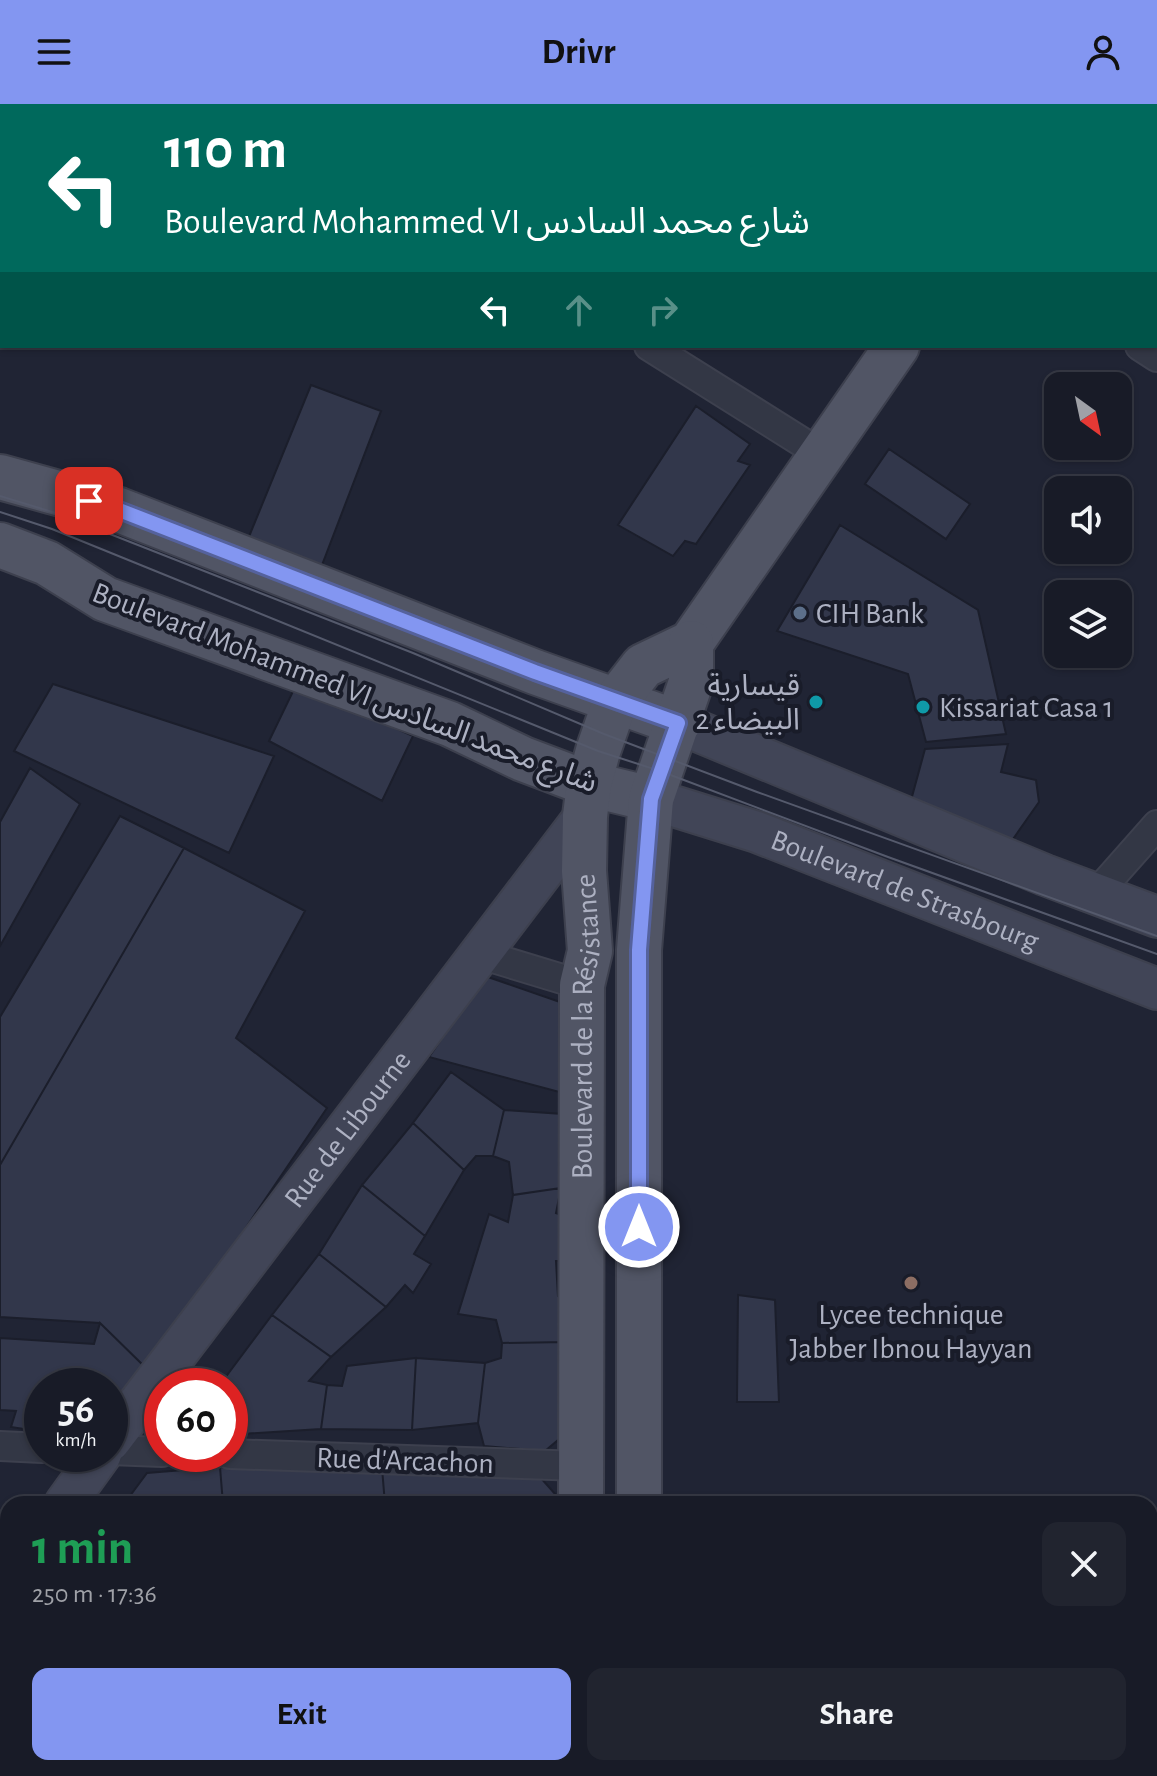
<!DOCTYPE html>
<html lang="en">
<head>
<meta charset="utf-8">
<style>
  :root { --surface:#181b27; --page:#21242f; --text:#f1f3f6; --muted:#9fa1a7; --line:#363944; --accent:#8396f1 }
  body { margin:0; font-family:"Alegreya Sans","Noto Sans Arabic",sans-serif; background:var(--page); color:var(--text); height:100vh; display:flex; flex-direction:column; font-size:30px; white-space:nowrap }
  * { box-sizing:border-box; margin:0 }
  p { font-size:26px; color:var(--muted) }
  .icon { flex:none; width:44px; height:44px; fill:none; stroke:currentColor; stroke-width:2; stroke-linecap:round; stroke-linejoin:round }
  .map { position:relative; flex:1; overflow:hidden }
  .panel { position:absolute; left:0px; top:1392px; width:1158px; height:280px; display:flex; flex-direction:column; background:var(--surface); border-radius:24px 24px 0 0; box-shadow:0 2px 6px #0004,0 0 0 2px var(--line) }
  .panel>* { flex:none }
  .top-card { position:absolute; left:0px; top:0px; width:1158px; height:244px; box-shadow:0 2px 6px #0004,0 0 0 2px var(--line); background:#00695c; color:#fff; overflow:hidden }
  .needle { width:52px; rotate:147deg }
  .controls { position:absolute; left:1044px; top:268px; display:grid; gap:16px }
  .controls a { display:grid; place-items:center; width:88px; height:88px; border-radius:16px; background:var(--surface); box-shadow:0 2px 6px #0004,0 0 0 2px var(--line); font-size:40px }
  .speed { position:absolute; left:24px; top:1264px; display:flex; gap:16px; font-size:40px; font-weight:700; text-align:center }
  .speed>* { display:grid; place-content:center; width:104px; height:104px; border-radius:50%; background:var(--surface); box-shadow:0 2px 6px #0004,0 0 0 2px var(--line); line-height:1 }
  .speed small { font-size:20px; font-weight:400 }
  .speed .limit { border:12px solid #d22; background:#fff; color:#111 }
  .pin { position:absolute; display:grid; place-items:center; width:68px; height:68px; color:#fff; margin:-34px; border-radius:16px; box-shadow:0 4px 12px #0006 }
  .me { position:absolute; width:88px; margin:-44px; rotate:0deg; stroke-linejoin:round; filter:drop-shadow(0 0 6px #0008) }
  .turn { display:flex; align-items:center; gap:28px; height:168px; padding:0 32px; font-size:36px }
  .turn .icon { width:104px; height:104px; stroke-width:2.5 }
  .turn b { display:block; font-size:56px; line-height:68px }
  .lanes { display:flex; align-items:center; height:76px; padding:0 32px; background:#0003; justify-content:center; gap:40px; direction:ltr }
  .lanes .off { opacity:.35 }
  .round { display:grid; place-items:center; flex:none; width:84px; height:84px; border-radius:16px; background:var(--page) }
  .summary { display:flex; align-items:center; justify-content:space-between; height:136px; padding:0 32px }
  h1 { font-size:48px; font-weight:700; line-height:60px; color:#1e9e55 }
  .primary-button { display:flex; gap:16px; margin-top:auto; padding:16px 32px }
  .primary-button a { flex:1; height:92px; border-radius:16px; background:var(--accent); color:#111; font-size:32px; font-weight:700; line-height:92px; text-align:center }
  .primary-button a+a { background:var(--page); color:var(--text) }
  header { display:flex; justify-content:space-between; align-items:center; height:104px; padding:0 32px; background:var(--accent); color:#111; font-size:36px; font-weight:700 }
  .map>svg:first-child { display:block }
  .building { fill:#32374b; stroke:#1b1e2b; stroke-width:2 }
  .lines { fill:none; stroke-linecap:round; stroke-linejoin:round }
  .street-casing { stroke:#3d404e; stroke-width:32 }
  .secondary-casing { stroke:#3d404e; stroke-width:44 }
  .primary-casing { stroke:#3d404e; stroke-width:48 }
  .street { stroke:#333745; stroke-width:28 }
  .secondary { stroke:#414557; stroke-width:40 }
  .primary { stroke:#515565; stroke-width:44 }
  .tram { stroke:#555a6c; stroke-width:2 }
  .route-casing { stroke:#55629d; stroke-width:20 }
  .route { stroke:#8396f1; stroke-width:14 }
  .service-dot { fill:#5c6f8a; stroke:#191c29; stroke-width:3 }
  .culture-dot { fill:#0f9aa8; stroke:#191c29; stroke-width:3 }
  .education-dot { fill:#8d6e63; stroke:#191c29; stroke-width:3 }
  .labels { text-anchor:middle; stroke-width:8; stroke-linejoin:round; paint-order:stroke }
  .poi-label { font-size:30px; fill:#adb1c2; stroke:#191c29; text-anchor:start }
  .street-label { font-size:30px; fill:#adb1c2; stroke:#191c29 }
</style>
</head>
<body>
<header><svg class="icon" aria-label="menu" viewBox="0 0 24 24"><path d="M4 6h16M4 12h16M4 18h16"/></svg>Drivr<svg class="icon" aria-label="person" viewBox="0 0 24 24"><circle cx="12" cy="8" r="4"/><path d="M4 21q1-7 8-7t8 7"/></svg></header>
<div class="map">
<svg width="1157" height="1672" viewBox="0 0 1157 1672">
  <rect width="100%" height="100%" fill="#202434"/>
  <path class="building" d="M873 0H977L872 2Z
    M311 281 381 307 322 461 248 435Z
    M696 302 750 340 738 357 750 361 696 440 685 437 673 452 618 421Z
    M889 345 970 400 946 435 865 380Z
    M840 421 978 506 1006 630 926 638 908 570 777 527Z
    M297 579 413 632 382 697 269 637Z
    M53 580 274 652 229 749 14 647Z
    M1008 640 1001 668 1036 676 1039 698 1011 738 910 700 925 645Z
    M30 664 80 700 0 842V718Z
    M120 712 184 744 0 1061V913Z
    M184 744 305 807 236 934 327 1004 149 1267 100 1219 0 1213V1061Z
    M485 872 560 898 563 989 429 953Z
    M451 968 504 1006 493 1052H476L464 1066 413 1019Z
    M504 1006 563 1010 561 1084 513 1091 509 1058 493 1052Z
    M413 1019 464 1066 425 1132 362 1081Z
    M362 1081 425 1132 414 1150 431 1160 413 1189 405 1181 386 1203 319 1150Z
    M561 1084 556 1109 570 1114 569 1157H556L558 1192 571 1198 565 1238 502 1239 496 1216 458 1210 489 1110 508 1118 513 1091Z
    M319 1150 386 1203 331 1253 272 1211Z
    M738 1191 775 1196 779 1298H737Z
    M272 1211 331 1253 309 1277 327 1281 321 1325 242 1330 230 1316V1282H219Z
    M100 1219 149 1267 110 1326V1282H42V1315L34 1316 30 1326 11 1323 16 1307 0 1306V1234L94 1240Z
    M565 1238 571 1325 545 1347 484 1342 478 1319 485 1259 501 1254 502 1239Z
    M416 1254 412 1326 321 1325 327 1281 342 1282 347 1262Z
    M416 1254 485 1259 478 1319 412 1326Z
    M220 1363 382 1364 385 1400H223Z
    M220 1363 223 1400H124L147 1369Z
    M382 1364 540 1373 564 1400H385Z
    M1150 1424 1157 1428V1502L1150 1517Z
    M8 1557V1664H77L70 1672H0V1568Z
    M96 1664H208L207 1672H111Z
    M208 1664H288L287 1672H207Z
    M288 1664H468L467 1672H287Z
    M468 1664H577V1672H467Z
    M1015 1664H1084L1080 1672H1011Z"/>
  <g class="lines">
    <defs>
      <path id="street" d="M117 2 119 0
        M0 89 2 88
        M649 242 821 350
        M1140 242 1157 253
        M1096 790 1157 721
        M480 850 582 881
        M0 1342 42 1344
        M110 1346 162 1348
        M230 1350 581 1362"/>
      <g id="secondary">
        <path d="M678 619 1045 771 1157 813"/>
        <path id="s1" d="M651 695 757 728 1157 885"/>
        <path id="s2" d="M110 1337 585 712"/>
        <path d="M65 1400 101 1350"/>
        <path d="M0 1492 8 1481"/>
      </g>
      <g id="primary">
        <path d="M1028 2 1029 0"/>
        <path d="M1060 2 1062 0"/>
        <path d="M1093 2 1095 0"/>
        <path d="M0 373 119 406 535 568 678 619"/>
        <path d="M0 441 47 459 105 495 450 620 523 655 589 680 651 695"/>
        <path id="s3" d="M581 1400 582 881 590 847 584 767 585 712 589 680 598 647 615 598 643 562 691 539 897 242"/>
        <path d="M639 1400V846L651 695 691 578V539"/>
        <path d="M587 1664V1672"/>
        <path d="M643 1664V1672"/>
      </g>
    </defs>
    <use href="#street" class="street-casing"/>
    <use href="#secondary" class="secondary-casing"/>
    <use href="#primary" class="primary-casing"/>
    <use href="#street" class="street"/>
    <use href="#secondary" class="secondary"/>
    <use href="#primary" class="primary"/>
    <path class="tram" d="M0 392 59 410 413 549 604 630 757 688 1157 832
      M0 408 52 425 598 647 660 667 888 753 1157 850"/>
  </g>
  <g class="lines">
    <defs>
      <path id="route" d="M89 397 119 406 535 568 678 619 651 695 639 846V1123"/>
    </defs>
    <use href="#route" class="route-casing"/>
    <use href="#route" class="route"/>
  </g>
  <circle class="service-dot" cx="800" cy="509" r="8"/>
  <g class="culture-dot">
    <circle cx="816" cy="598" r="8"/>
    <circle cx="923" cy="603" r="8"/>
  </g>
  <circle class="education-dot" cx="911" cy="1179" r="8"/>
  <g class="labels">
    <g class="poi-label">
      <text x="816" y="519">CIH Bank</text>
      <text x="800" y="591" text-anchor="end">قيسارية<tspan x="800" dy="34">البيضاء 2</tspan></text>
      <text x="939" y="613">Kissariat Casa 1</text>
      <text x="911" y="1220" text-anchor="middle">Lycee technique<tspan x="911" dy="34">Jabber Ibnou Hayyan</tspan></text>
    </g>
    <g class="street-label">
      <text transform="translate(345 583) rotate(21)" y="10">Boulevard Mohammed VI شارع محمد السادس</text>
      <text dy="10" stroke="none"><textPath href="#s1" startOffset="270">Boulevard de Strasbourg</textPath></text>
      <text dy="10" stroke="none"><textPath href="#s3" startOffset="478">Boulevard de la Résistance</textPath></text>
      <text dy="10" stroke="none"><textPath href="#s2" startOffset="392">Rue de Libourne</textPath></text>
      <text transform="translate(405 1356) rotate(2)" y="10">Rue d'Arcachon</text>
    </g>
  </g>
</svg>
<div class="controls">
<a><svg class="needle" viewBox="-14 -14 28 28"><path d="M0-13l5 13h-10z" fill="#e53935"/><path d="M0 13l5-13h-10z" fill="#9fa1a7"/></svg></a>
<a><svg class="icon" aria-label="sound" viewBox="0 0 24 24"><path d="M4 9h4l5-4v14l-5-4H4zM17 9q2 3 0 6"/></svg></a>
<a><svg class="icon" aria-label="layers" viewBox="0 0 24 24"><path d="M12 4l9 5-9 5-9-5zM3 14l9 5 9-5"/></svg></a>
</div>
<div class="speed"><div>56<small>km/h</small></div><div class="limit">60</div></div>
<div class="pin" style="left:89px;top:397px;background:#d93025"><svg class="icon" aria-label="arrive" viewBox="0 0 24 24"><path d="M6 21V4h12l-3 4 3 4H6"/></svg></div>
<svg class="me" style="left:639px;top:1123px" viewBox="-20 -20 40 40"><circle r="17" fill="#8396f1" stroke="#fff" stroke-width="3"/><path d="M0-11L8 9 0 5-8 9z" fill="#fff"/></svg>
<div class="top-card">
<div class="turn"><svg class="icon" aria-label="left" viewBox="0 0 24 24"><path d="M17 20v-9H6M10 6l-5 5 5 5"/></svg><div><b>110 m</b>Boulevard Mohammed VI شارع محمد السادس</div></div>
<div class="lanes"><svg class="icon" aria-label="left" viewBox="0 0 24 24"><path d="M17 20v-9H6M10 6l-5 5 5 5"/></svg><svg class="icon off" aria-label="ahead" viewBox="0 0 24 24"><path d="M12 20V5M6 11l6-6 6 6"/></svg><svg class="icon off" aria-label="right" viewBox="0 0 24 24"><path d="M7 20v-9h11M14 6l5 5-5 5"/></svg></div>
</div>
<section class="panel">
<div class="summary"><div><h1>1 min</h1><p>250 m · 17:36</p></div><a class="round"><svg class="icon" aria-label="close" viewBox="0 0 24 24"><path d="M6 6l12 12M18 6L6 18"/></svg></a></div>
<div class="primary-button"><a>Exit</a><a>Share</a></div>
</section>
</div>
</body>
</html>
